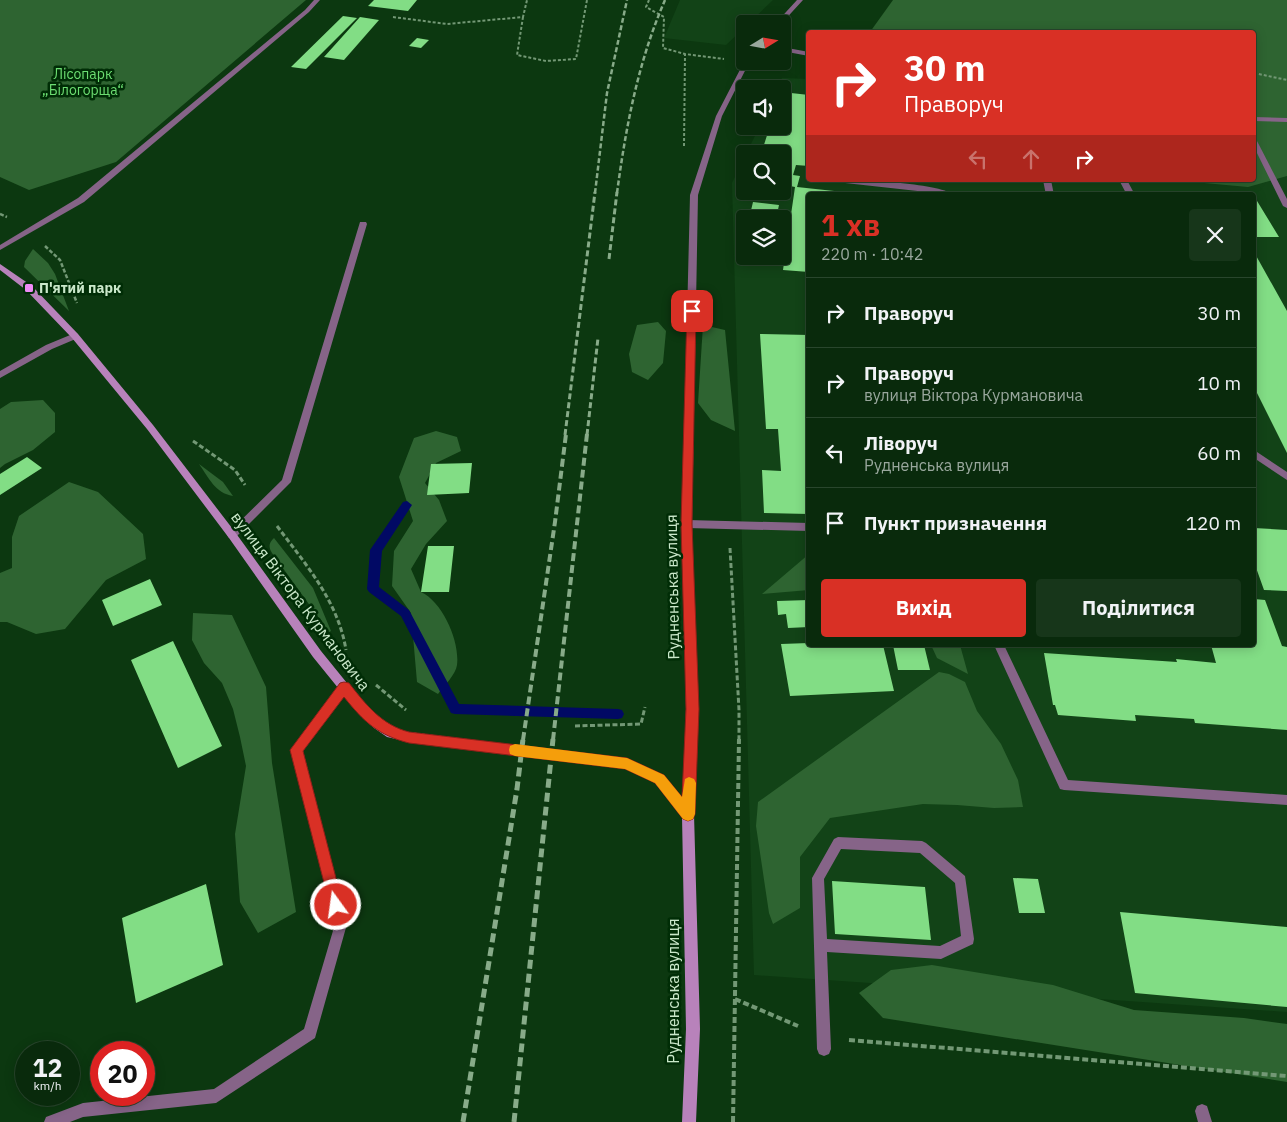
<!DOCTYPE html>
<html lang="uk">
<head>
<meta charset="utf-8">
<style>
  :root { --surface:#092a0c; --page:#17361a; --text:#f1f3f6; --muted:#99a79d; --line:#29462d; --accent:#d93025 }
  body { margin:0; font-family:"IBM Plex Sans",sans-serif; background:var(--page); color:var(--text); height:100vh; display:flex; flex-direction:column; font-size:19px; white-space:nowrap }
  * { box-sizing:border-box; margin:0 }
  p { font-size:16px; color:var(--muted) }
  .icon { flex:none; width:28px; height:28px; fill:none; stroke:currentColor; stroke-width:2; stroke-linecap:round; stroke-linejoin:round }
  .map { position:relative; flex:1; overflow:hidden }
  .drawer { position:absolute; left:806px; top:192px; width:450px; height:455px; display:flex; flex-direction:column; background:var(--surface); border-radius:5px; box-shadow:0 2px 12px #0003,0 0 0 1px var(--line) }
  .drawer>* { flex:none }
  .guide { position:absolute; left:806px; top:30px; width:450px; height:152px; border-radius:5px; box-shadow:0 2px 12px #0003,0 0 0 1px var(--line); background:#d93025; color:#fff; overflow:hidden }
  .needle { width:32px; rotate:79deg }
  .tools { position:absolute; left:736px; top:15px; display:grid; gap:10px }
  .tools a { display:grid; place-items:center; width:55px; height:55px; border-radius:5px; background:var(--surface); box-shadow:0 2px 12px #0003,0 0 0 1px var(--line); font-size:25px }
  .speed { position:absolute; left:15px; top:1041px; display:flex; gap:10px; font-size:25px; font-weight:700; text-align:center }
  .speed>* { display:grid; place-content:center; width:65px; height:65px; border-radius:50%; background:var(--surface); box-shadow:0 2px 12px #0003,0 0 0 1px var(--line); line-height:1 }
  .speed small { font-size:12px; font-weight:400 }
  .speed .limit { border:8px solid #d22; background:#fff; color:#111 }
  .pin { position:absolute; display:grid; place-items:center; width:42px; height:42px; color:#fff; margin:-21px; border-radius:10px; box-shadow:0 2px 8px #0006 }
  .me { position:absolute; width:55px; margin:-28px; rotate:346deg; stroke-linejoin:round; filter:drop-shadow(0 0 4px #0008) }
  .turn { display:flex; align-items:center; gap:18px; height:105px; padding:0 15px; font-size:22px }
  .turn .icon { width:65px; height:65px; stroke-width:2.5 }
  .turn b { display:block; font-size:35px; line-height:42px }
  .lanes { display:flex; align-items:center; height:48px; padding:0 15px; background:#0003; justify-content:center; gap:25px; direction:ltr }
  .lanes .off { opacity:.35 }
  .round { display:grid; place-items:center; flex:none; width:52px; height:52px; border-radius:5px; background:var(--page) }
  .overview { display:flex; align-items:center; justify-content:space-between; height:85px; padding:0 15px }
  h1 { font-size:30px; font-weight:700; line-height:38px; color:var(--accent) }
  .cta { display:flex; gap:10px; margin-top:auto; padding:10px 15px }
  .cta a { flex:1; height:58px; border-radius:5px; background:var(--accent); color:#fff; font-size:20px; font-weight:700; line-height:58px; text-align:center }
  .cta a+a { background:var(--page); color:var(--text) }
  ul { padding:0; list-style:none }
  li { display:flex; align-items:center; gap:15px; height:70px; padding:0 15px; border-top:1px solid var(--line) }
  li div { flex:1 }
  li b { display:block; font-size:19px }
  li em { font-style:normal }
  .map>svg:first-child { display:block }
  .built { fill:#124317; fill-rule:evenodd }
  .green { fill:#2e6431 }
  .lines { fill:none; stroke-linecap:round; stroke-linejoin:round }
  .stream { fill:#010964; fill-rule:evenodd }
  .building { fill:#82dd85 }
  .path-far3 { stroke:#739875; stroke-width:2; stroke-dasharray:3 2; stroke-linecap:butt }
  .path-far2 { stroke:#739875; stroke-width:2.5; stroke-dasharray:4 2; stroke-linecap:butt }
  .path-far1 { stroke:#739875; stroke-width:3; stroke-dasharray:5 2.5; stroke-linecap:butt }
  .path { stroke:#739875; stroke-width:4; stroke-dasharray:6 3; stroke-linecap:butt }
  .lane { fill:#866488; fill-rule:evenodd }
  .street { fill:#866488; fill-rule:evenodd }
  .secondary { fill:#b882bb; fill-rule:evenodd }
  .rail-far3 { stroke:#88ab89; stroke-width:2.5; stroke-dasharray:5 2.5; stroke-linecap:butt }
  .rail-far2 { stroke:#88ab89; stroke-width:3; stroke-dasharray:6 3; stroke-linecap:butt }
  .rail-far1 { stroke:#88ab89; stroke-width:4; stroke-dasharray:8 4; stroke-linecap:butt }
  .rail { stroke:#88ab89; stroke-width:5; stroke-dasharray:9 5; stroke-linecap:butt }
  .route { fill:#d93025; stroke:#8d1f18 }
  .slow { fill:#f59e0b }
  .poi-dot { fill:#ef8bf6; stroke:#002d06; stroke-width:2 }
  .labels { text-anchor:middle; stroke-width:5; stroke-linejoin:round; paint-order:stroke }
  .far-park-label { font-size:14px; fill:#6cde72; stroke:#002d06 }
  .far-poi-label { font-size:14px; font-weight:bold; fill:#cae8ca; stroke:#002d06; text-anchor:start }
  .street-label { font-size:16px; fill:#cae8ca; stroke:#002d06 }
</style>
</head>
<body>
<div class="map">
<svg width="1287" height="1122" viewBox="0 0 1287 1122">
  <rect width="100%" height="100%" fill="#0c3810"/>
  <path class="built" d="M680 0H773L748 24H745V27L726 45 664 38Z
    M782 78 809 79V180H1254L1287 100V1012L754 975 732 183 745 157V191H782V154H746L760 126H782V89H777ZM809 195H1254V645H809ZM745 219H782V256H745Z"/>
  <path class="green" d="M0 0H306L116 162 29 190 0 177Z
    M893 0H1287V176L1248 187 1171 180H1254V32H870Z
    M33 249 48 263 55 274 69 311 24 267 25 261Z
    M658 322 666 331 663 363 648 380 632 372 629 354 637 325Z
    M703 325 725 330 735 431 711 420 698 403Z
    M43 400 55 413V432L33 450 5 464 0 468V409L11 402Z
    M436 431 457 437 461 451 436 463 425 483 439 500 447 521 426 544 411 569 421 592C443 602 460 642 457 665 456 674 444 686 438 694L417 682 411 613 392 586 394 551 413 521 399 477 414 438Z
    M199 464 223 482 233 496C215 493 209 478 199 464Z
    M69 482 98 492 143 534 146 559 106 580 65 629 36 634 7 622H0V573L12 568V537L19 516Z
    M274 538 313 588 331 631 329 632 272 553C268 546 269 543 274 538Z
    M809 554V590L762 594Z
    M193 613 232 615 266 687 272 763 296 912 258 933 240 902 235 834 246 766 240 737 233 709 222 683 204 663 192 640Z
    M931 645H960L968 674 937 658Z
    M939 672 949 674 965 682 977 711 1001 744 1018 780 1023 807 994 808 957 805 923 804 830 818 800 857V908L773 924 769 913 756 826 758 802Z
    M932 965 1053 985 1134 1010 1244 1018 1287 1024V1082L883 1018 859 993 891 970Z"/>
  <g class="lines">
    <path class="stream" d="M407 501 412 505 382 551 379 587 409 610 459 704 618 709 622 710 624 714 622 718 618 719 455 714 451 713 401 616 369 592 367 589 370 550 403 502Z"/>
  </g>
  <path class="building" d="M374 0H417L408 11 368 6Z
    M343 16 357 18 306 69 291 67Z
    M360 17 379 20 344 60 324 57Z
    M417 38 429 40 421 48 409 46Z
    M782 92 809 95V166L796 165 793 175 800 176 797 187 862 194 809 195V272L783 270 795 187 790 186 788 192 782 191V154H761L770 126H782Z
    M1153 191 1220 192 1222 195H1155Z
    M1224 191H1250L1253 195H1226Z
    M1254 196 1279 237H1254Z
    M753 202 779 205 776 219H749Z
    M1254 252 1287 311V453L1254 387Z
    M760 334 809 335V514L764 513 762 470 781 471 778 429H766Z
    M27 457 42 468 0 495V474Z
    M472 463 469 493 427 495 431 464Z
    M1254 528 1287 530V591L1264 590 1254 562Z
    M428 546H454L449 592H421Z
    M150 579 162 605 113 626 102 600Z
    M1254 599 1265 600 1282 646 1287 647V730L1195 723 1194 719 1135 715 1136 721 1058 715 1055 705H1053L1044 653 1177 662 1176 659 1216 663 1211 645H1254Z
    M809 600V627L788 628 786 614 778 615 777 601Z
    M173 641 222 746 178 768 131 660Z
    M809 643V645H883L894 691 790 696 781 644Z
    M893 645H924L930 670H898Z
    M1013 878 1038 879 1045 913H1019Z
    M832 881 925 887 931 940 835 934Z
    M206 884 223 965 136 1003 122 918Z
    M1120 912 1287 927V1007L1135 993Z"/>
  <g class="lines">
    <path class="path-far3" d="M649 0 646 7 664 17 663 48 685 54 724 59
      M393 17 447 24 523 17 527 0
      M523 17 517 55 546 61 576 59 587 0
      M1254 73 1287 80
      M684 146 685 54"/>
    <path class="path-far2" d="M0 214 7 217
      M45 246 60 260 77 303"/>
    <path class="path-far1" d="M193 441 235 470 245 485
      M277 526C306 565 338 601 346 650
      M730 548 739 710V740
      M376 685 406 710
      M575 726 641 724 645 707"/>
    <path class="path" d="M735 999 798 1026
      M849 1040 1287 1076
      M733 1122 739 739"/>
    <path class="lane" d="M314 0H320L309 12 84 202 0 250V245L78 198 305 10Z
      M782 47 809 52V56L782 51Z
      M1254 117 1287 118V122L1254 121Z
      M1254 139 1257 141 1287 199V208L1283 206 1254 147Z
      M832 180C856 180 937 182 954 195L836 182Z
      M1043 180H1051L1054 195H1046Z
      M1119 180H1127L1135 195H1127Z
      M360 222H366L367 224 291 482 235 538H229L227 535 229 532 282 480Z
      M75 333 78 334V338L52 349 0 378V371L46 345Z
      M1254 450 1287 472V480L1254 458Z
      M687 520 809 523V531L687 528 682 524Z
      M994 645H1004L1068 780 1287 795V805L1064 790 1060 789Z
      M344 682 348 684 349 687 348 690 303 751 347 924 315 1038 216 1103 83 1117 70 1122H44L46 1117 83 1103 214 1089 304 1029 335 924 291 750 340 684Z
      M838 837 922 841 926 843 965 876 974 939 973 944 941 959 827 952 831 1049 829 1054 824 1056 819 1054 817 1049 812 878 834 839ZM841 849 920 853 955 883 961 936 940 946 827 939 824 879Z"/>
    <path class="street" d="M797 0H803L781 24H775Z
      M745 60V61H750L722 116 698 195 692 524 698 709 694 814 692 818 688 820 684 818 682 814 686 709 682 524 690 195 716 116Z
      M1202 1104 1207 1106 1212 1122H1198L1195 1111 1197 1106Z"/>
    <path class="secondary" d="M0 264 32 286 78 334 153 425 235 532 321 651 368 709 382 722 394 729 409 732 627 759 663 775 692 810 694 814 700 1029 696 1122H682L686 1029 682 816 655 783 626 769 409 742 387 737 374 728 360 715 313 657 229 538 147 429 72 338 26 290 0 270Z"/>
    <path class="rail-far3" d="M595 193 607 93 627 0
      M617 193C626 126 638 62 665 0"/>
    <path class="rail-far2" d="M609 259 617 192
      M565 435 595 192
      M587 435 598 338"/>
    <path class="rail-far1" d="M523 740 555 522 566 434
      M553 740 587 434"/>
    <path class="rail" d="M463 1122 517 789 523 739
      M514 1122 553 739"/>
  </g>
  <path class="route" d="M692 308 696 311 692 524 699 709 695 814 693 819 688 821 683 819 655 783 625 769 409 743C378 735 364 722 344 697L303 751 343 905 341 910 336 912 331 910 290 750 340 683 344 682 349 683C366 705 382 725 409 732L627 758 664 775 682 797 686 709 681 524 687 311Z"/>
  <path class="slow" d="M515 744 627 758 664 775 682 797 685 779 689 777 694 779 696 783 695 814 693 819 688 821 683 819 655 783 625 769 515 756 510 754 509 750 510 746Z"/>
  <rect class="poi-dot" x="24" y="283" width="10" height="10" rx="2.5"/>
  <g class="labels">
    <g class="far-park-label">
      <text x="83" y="79">Лісопарк<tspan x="83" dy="16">„Білогорща“</tspan></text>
    </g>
    <g class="far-poi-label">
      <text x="39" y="293">П'ятий парк</text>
    </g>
    <g class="street-label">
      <text transform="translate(672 587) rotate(-91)" y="6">Рудненська вулиця</text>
      <text transform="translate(301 601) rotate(53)" y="6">вулиця Віктора Курмановича</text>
      <text transform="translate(673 991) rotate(-90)" y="6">Рудненська вулиця</text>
    </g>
  </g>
</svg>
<div class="tools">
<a><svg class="needle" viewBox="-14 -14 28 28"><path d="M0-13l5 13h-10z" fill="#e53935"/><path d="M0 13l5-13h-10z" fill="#99a79d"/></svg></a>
<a><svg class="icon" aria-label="sound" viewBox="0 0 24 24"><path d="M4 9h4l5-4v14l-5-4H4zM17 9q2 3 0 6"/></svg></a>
<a><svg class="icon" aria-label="search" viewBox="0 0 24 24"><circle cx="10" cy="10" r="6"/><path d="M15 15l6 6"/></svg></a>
<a><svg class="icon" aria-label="layers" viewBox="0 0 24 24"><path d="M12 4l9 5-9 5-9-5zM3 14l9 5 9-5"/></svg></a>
</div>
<div class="speed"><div>12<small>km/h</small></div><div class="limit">20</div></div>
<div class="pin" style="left:692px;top:311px;background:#d93025"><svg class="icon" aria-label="arrive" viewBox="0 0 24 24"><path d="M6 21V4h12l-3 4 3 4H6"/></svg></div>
<svg class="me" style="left:336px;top:905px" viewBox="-20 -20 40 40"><circle r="17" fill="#d93025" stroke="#fff" stroke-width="3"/><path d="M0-11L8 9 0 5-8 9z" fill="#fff"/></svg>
<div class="guide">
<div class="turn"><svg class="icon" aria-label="right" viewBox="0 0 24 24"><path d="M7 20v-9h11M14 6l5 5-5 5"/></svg><div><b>30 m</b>Праворуч</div></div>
<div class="lanes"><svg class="icon off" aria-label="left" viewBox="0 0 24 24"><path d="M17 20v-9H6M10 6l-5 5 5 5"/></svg><svg class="icon off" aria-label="ahead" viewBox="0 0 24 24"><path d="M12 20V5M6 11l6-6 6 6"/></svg><svg class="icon" aria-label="right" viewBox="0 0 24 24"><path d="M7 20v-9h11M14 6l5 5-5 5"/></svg></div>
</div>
<section class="drawer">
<div class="overview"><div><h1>1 хв</h1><p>220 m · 10:42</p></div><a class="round"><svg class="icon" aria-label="close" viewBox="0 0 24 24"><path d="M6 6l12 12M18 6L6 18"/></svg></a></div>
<ul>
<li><svg class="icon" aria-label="right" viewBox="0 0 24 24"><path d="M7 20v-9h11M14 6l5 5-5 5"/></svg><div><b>Праворуч</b></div><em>30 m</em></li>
<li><svg class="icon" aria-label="right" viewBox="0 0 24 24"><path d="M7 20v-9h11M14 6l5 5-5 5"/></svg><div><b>Праворуч</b><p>вулиця Віктора Курмановича</p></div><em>10 m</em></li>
<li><svg class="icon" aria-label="left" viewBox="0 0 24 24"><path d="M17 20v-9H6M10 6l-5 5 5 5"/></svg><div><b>Ліворуч</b><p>Рудненська вулиця</p></div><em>60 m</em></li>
<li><svg class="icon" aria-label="arrive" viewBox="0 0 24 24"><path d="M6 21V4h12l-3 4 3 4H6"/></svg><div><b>Пункт призначення</b></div><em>120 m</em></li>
</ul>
<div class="cta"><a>Вихід</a><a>Поділитися</a></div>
</section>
</div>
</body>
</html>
